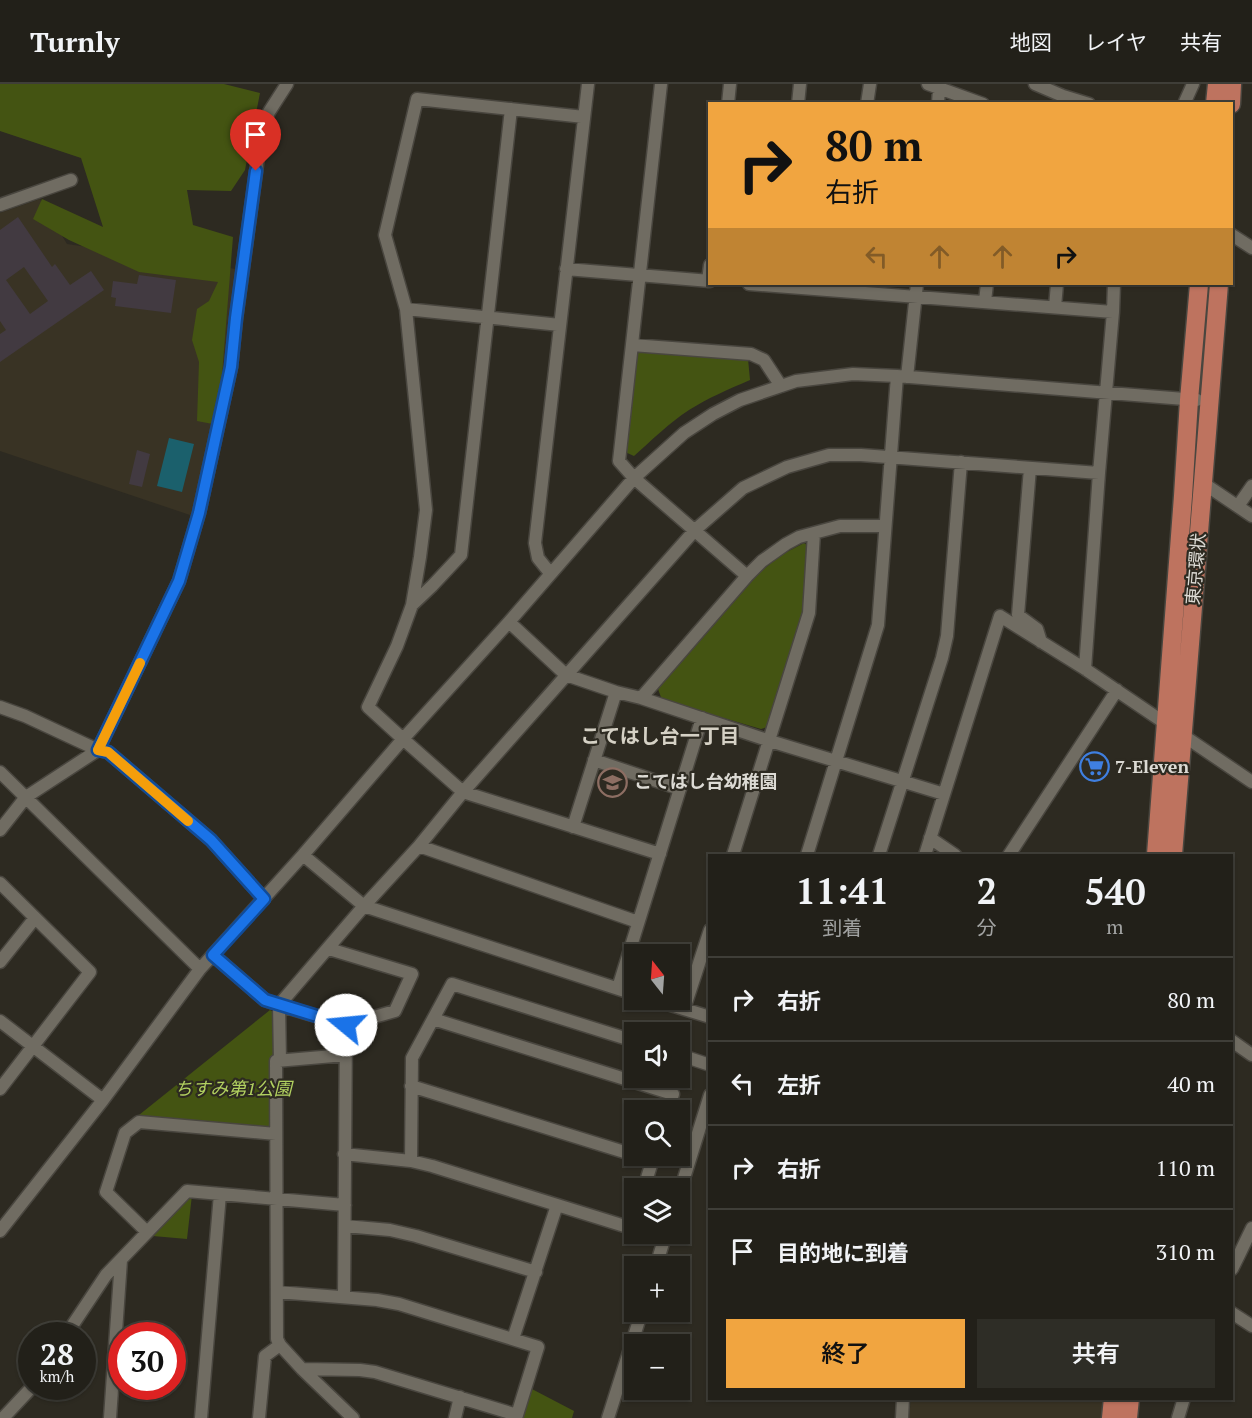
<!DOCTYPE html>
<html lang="ja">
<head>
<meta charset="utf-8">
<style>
  :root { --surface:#222019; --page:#2e2d26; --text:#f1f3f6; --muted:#a2a3a2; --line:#3f3e38; --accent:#f1a540 }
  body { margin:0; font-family:"PT Serif","Noto Sans JP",serif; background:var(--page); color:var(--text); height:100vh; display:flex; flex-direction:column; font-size:22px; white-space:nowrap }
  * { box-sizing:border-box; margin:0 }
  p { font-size:20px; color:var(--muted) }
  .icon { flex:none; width:33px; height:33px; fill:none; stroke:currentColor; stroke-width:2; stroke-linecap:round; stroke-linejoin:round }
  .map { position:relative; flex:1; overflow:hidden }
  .panel { position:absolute; left:708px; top:770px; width:525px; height:546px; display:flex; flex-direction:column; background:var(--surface); border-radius:0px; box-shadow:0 2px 4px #0004,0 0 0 2px var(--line) }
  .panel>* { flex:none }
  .top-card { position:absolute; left:708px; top:18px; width:525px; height:183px; border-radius:0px; box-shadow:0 2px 4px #0004,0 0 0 2px var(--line); background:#f1a540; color:#111; overflow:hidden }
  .needle { width:39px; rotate:343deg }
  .tools { position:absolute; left:624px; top:860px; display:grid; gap:12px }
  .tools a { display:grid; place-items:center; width:66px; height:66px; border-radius:0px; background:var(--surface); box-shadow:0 2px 4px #0004,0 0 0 2px var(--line); font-size:30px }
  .speed { position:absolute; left:18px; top:1238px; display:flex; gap:12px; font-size:30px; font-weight:700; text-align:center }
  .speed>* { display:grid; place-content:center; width:78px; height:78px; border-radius:50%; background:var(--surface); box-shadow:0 2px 4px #0004,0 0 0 2px var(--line); line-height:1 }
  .speed small { font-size:15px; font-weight:400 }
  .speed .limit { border:9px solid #d22; background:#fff; color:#111 }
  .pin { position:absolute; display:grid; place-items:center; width:51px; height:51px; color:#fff; margin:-62px -26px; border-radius:50% 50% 50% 0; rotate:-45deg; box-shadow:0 0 6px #0007 }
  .pin .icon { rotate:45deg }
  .me { position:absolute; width:66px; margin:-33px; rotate:287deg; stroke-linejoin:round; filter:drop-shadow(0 0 4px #0008) }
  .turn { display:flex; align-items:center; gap:21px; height:126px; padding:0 18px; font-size:27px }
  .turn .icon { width:78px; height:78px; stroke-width:2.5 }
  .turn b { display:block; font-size:42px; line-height:51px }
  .lanes { display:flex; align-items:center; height:57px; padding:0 18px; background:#0003; justify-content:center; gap:30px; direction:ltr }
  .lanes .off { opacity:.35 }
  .eta { display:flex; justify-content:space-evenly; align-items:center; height:102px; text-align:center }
  .eta b { font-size:36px; font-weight:600; line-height:42px }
  .primary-button { display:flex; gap:12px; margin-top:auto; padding:12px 18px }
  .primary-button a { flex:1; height:69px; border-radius:0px; background:var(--accent); color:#111; font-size:24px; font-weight:600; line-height:69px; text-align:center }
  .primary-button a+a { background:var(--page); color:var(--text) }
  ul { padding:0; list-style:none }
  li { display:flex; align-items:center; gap:18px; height:84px; padding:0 18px; border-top:2px solid var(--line) }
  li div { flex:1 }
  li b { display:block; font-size:22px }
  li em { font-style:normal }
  header { display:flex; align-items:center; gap:36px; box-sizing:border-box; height:84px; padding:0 30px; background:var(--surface); border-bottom:2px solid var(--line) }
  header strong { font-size:28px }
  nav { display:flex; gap:33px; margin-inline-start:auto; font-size:21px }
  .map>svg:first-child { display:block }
  .built { fill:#393324 }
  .green { fill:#445412 }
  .water { fill:#1b606c }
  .building { fill:#423a41; fill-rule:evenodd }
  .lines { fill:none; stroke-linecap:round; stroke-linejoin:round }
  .minor-casing { stroke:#49463f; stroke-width:15 }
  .highway-casing { stroke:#49463f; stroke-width:21 }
  .minor { stroke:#706c62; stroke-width:12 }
  .highway { stroke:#be735f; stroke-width:18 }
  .route-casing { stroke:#114b97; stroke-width:15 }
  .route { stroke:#1a73e8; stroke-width:10 }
  .slow { stroke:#f59e0b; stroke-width:10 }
  .labels { text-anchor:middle; stroke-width:4.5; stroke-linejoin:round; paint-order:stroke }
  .street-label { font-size:18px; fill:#dcdad4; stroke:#2d2a21 }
  .poi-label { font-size:18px; font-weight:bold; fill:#dcdad4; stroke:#2d2a21; text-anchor:start }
  .park-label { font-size:18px; font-style:italic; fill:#b2d160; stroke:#2d2a21 }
  .neighbourhood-label { font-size:20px; font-weight:bold; fill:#d5d1c5; stroke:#2d2a21 }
</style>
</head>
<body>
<header>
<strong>Turnly</strong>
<nav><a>地図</a><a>レイヤ</a><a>共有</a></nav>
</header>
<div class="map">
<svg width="1252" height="1334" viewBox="0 0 1252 1334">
  <rect width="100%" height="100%" fill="#2d2a21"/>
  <path class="built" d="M40 115 67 160 236 185 228 281 193 432 0 367V129Z
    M911 1314H1105L1104 1334H909Z"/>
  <path class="green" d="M0 0H224L260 9 245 86 231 107 187 106 193 141 233 153 218 341 197 337 199 278 192 256 197 225 209 217 218 198 139 188 69 156 33 135 42 115 103 143 81 74 0 47Z
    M643 266 748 275 750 296C729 305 708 314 689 326 669 339 652 356 634 372L625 368 635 271Z
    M804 459 810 463 804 532 770 642 761 645 662 616 658 605 759 489 781 471Z
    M270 926 276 930 271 1042 264 1046 134 1035Z
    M192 1111 187 1155 153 1152Z
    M530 1304 574 1327 572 1334H522Z"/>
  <path class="water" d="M169 354 194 360 182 408 157 402Z"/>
  <path class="building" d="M18 133 52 183 55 180 70 201 91 187 104 206 0 278V250L6 246 0 237V146ZM24 183 48 217 30 230 6 196Z
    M139 191 176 196 171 229 115 222 116 214 111 213 113 197 137 200Z
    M137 366 150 370 142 403 129 400Z"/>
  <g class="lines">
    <defs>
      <path id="minor" d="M661 0 619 377 634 394 747 492
        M928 0 983 20
        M1035 0 1063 12 1089 20
        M728 20 730 0
        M798 20 800 0
        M867 20 870 0
        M938 20 939 4
        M1184 20 1193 0
        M584 33 417 15 385 151 406 225 426 426 420 473 412 521 397 562 368 623 403 655 463 708 660 770
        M0 121 71 96
        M1232 151 1252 164
        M566 185 710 197
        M708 197 710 181
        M749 200 1113 228
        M985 217 987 200
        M1055 223 1057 200
        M406 225 560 241
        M632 261 751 270 764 276 781 302
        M907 293 917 200
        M1030 384 1018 531 1037 545 1041 558
        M1203 399 1252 432
        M1238 422 1252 402
        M550 489 538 474 535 459 588 0
        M412 521 432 502 461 471 511 25
        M509 538 566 591 616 608 641 614 770 657 944 710
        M1085 585 1099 389 1113 228 1114 200
        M641 614 747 492 762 477 786 460 799 453 840 442H885
        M0 623 25 632 98 666 108 668 211 756 264 815
        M594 676 680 705
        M0 688 200 885
        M573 743 616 608
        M0 746 26 713 98 666 179 497 199 429 231 283 236 235 262 44 269 28 287 0
        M930 754 955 771
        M419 762 638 838
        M303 771 364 822 634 910
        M733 771 809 529 814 449
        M807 771 878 541 897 292
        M879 771 942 574 947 552 961 378
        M925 771 1000 532 1085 585 1252 698
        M1009 771 1117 606
        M0 799 90 888 0 1005
        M213 871 265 916 279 921 346 941 395 927 412 890 329 865
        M0 878 35 834
        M618 904 702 634
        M651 915 710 933
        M684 925 710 846
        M433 935 673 1010 668 1026
        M0 937 103 1016
        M1232 957 1252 971
        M345 971 276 977 277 1255 280 1261 302 1285 353 1334
        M680 971 710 981
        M280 977 279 921 364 822 419 762 463 708 695 446 743 404 787 383 829 371H861L1099 389
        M411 1002 634 1071
        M344 1070 411 1077 432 1082 631 1144 634 1134
        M411 1077 412 974 452 900 634 957
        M644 1104 654 1071
        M680 1107 710 1011
        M345 1142 390 1146 416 1152 536 1188
        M0 1147 103 1016 200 885 303 771 403 655 509 538 634 394 684 349 713 330 740 316 796 297 853 290 897 292 1197 316
        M147 1148 106 1108 125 1049 139 1038 276 1050
        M656 1182 666 1149
        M1232 1185 1238 1173 1252 1144
        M277 1208 377 1216 399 1220 538 1263 517 1331 375 1288 360 1286 302 1285
        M344 1213 346 941
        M1232 1229 1252 1242
        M66 1251 106 1191 187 1107 345 1121
        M513 1255 557 1121
        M3 1334 33 1302
        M110 1334 121 1176
        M201 1334 220 1110
        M259 1334 265 1272 280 1261
        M455 1334 460 1313
        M608 1334 642 1227
        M902 1334 903 1314
        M1178 1334 1184 1314"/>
      <path id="highway" d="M1215 20 1217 0
        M1231 20 1232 0
        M1156 771 1183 412 1189 316 1199 200
        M1173 771 1219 200
        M1111 1334 1113 1314
        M1128 1334 1130 1314"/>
    </defs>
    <use href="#minor" class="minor-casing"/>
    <use href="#highway" class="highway-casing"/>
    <use href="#minor" class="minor"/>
    <use href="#highway" class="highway"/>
  </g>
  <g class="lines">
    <defs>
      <path id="route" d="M256 87 236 234 231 283 199 429 179 497 98 666 108 668 211 756 264 815 213 871 265 916 346 941"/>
    </defs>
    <use href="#route" class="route-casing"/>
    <use href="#route" class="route"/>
    <path class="slow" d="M140 579 98 666 108 668 188 737"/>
  </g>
  <defs>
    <symbol id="supermarket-ring" viewBox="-11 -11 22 22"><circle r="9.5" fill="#2d2a21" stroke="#3f7fe0" stroke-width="1.5"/><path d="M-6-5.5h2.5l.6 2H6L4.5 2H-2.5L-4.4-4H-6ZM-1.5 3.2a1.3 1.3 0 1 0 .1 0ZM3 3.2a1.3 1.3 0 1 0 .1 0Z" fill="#3f7fe0"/></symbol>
    <symbol id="school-ring" viewBox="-11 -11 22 22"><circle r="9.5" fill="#2d2a21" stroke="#8d6e63" stroke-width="1.5"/><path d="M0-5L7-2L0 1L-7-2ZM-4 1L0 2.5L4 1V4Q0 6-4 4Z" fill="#8d6e63"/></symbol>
  </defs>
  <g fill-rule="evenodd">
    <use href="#supermarket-ring" x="1078" y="666" width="33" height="33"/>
    <use href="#school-ring" x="596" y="682" width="33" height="33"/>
  </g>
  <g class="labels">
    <g class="street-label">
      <text transform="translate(1196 485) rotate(-85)" y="6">東京環状</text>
    </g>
    <g class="poi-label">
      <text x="1115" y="689">7-Eleven</text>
      <text x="634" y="704">こてはし台幼稚園</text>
    </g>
    <g class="park-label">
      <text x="233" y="1011">ちすみ第1公園</text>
    </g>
    <g class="neighbourhood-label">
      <text x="660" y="659">こてはし台一丁目</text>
    </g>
  </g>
</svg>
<div class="tools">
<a><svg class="needle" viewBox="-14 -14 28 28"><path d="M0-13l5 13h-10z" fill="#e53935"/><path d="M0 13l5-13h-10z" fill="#a2a3a2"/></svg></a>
<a><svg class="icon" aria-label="sound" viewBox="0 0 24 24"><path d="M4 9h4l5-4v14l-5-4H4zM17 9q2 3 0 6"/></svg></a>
<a><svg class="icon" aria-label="search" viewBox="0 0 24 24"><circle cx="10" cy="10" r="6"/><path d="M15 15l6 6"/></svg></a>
<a><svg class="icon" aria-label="layers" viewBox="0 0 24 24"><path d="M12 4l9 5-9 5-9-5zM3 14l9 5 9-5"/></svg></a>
<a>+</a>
<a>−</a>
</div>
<div class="speed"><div>28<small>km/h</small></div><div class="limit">30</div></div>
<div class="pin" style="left:256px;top:87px;background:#d93025"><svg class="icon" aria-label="arrive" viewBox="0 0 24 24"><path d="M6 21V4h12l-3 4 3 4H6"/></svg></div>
<svg class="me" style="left:346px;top:941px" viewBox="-20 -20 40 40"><circle r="19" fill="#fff"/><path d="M0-13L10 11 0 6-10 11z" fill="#1a73e8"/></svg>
<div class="top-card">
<div class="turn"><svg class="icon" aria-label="right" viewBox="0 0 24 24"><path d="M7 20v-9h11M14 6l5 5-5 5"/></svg><div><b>80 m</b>右折</div></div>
<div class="lanes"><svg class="icon off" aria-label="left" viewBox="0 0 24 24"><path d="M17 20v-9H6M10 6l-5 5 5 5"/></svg><svg class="icon off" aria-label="ahead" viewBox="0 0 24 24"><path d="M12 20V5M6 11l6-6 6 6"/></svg><svg class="icon off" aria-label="ahead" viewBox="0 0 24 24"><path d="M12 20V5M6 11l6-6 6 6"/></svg><svg class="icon" aria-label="right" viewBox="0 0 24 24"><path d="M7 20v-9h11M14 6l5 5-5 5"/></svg></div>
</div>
<section class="panel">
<div class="eta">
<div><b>11:41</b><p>到着</p></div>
<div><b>2</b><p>分</p></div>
<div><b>540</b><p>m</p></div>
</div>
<ul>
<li><svg class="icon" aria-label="right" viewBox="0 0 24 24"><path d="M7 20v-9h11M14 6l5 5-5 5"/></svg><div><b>右折</b></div><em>80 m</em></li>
<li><svg class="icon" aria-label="left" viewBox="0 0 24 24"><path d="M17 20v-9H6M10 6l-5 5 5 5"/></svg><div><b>左折</b></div><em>40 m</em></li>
<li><svg class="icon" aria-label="right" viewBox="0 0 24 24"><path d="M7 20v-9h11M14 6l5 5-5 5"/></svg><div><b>右折</b></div><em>110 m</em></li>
<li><svg class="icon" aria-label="arrive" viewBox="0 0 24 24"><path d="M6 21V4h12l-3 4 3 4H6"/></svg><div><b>目的地に到着</b></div><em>310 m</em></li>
</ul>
<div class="primary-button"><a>終了</a><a>共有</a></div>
</section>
</div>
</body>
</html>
